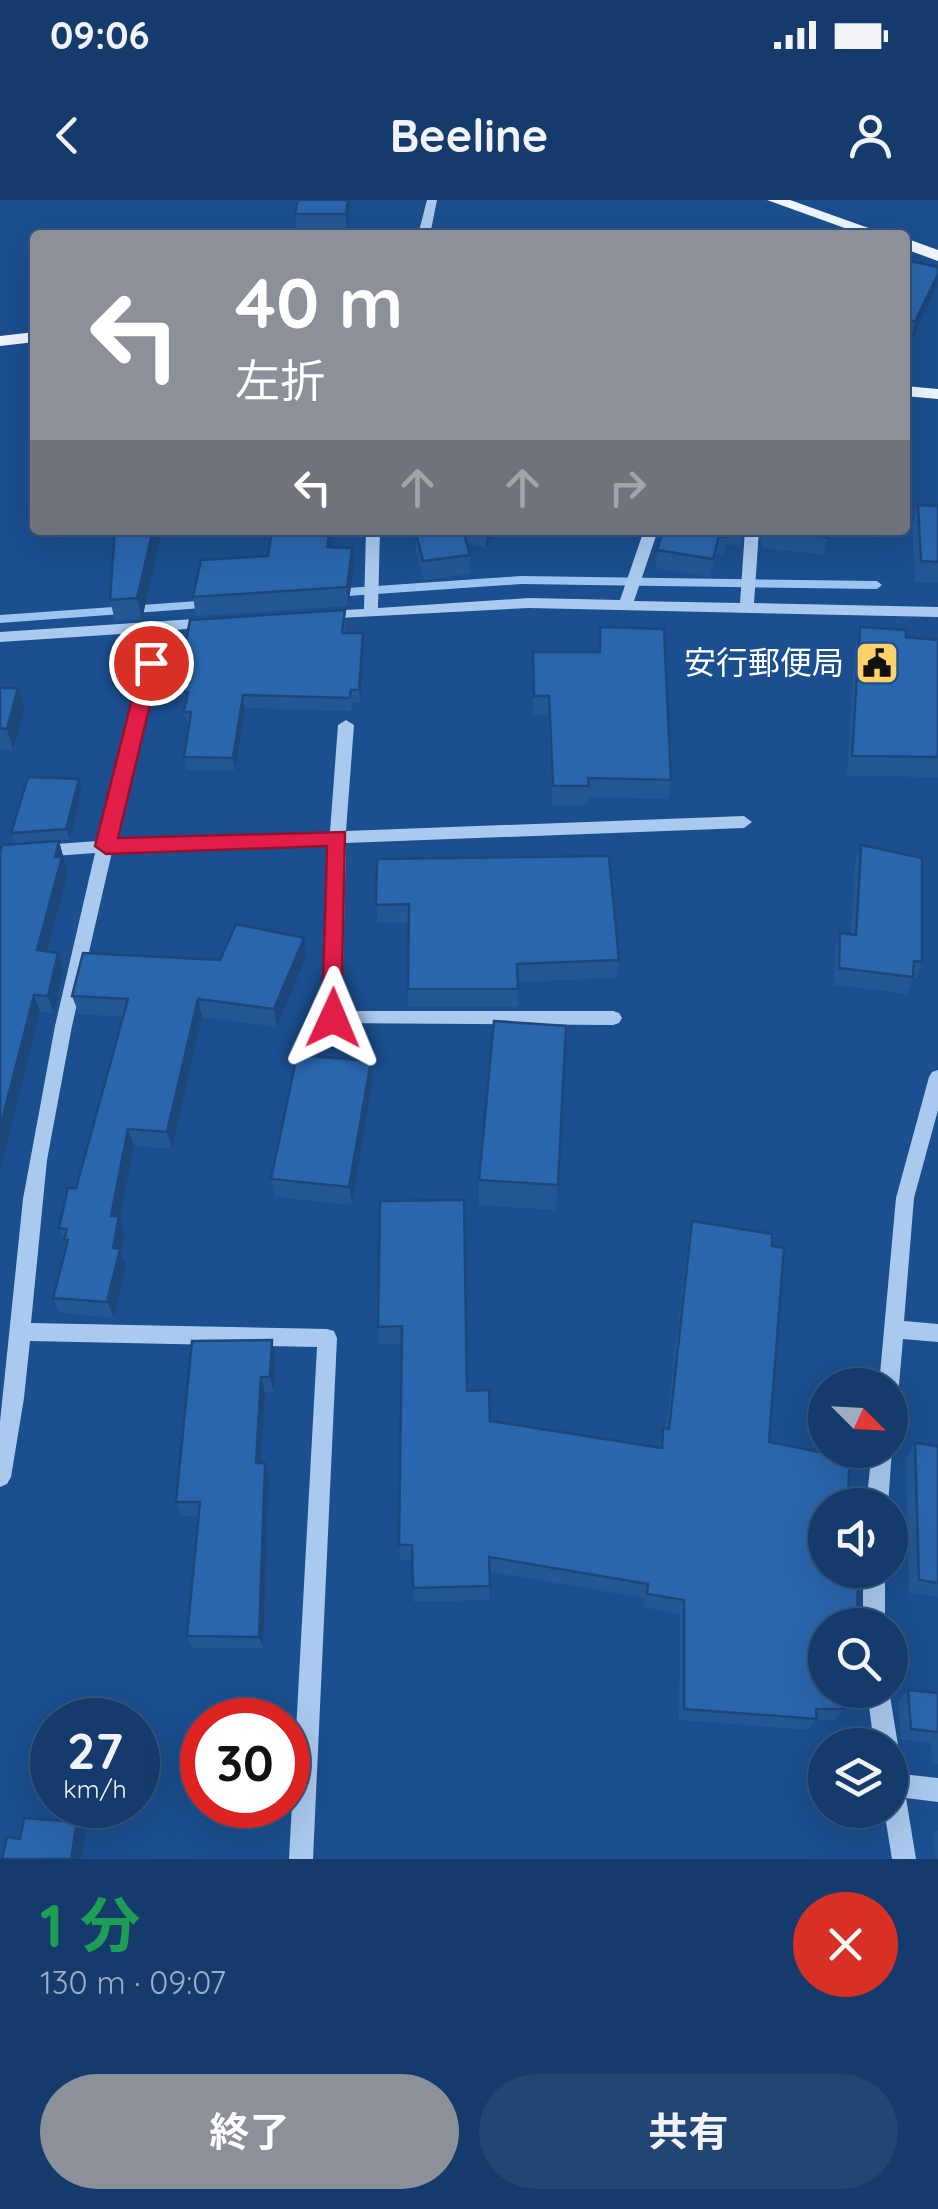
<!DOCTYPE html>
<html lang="ja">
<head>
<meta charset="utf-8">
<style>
  :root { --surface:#143b6b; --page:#214673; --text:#f1f3f6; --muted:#9dadc1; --line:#33557e; --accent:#8c9099 }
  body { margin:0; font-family:Quicksand,"Noto Sans JP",sans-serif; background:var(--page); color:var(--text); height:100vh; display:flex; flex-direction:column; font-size:38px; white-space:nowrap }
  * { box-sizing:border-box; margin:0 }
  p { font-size:32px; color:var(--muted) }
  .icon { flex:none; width:55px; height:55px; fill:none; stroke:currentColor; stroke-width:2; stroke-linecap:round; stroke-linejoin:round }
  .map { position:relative; height:1659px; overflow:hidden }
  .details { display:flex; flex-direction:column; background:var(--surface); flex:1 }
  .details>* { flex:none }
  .hud { position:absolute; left:30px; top:30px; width:880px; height:305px; border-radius:10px; box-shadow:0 10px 40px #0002,0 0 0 2px var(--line); background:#8c9099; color:#fff; overflow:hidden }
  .needle { width:65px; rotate:114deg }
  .fabs { position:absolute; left:808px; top:1168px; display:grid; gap:20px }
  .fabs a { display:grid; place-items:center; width:100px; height:100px; border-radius:50%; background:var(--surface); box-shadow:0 10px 40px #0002,0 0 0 2px var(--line); font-size:50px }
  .speed { position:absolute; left:30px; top:1498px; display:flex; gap:20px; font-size:50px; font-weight:700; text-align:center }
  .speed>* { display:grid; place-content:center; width:130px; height:130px; border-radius:50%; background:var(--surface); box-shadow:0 10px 40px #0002,0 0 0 2px var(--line); line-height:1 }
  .speed small { font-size:25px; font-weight:400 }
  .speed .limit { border:15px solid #d22; background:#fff; color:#111 }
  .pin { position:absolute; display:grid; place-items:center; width:85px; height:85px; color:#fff; margin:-42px; border:5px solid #fff; border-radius:50%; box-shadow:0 2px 10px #0007 }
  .me { position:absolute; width:110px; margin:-55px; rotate:1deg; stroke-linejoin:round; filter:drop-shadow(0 0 8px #0008) }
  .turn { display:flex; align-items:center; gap:35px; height:210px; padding:0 40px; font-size:45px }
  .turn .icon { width:130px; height:130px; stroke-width:2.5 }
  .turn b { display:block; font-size:70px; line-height:85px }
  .lanes { display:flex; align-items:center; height:95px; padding:0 40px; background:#0003; justify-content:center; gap:50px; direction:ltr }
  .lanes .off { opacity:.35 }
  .round { display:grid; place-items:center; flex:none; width:105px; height:105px; border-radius:52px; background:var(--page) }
  .summary { display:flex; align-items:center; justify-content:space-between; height:170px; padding:0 40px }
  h1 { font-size:60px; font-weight:700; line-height:75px; color:#1e9e55 }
  .primary-button { display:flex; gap:20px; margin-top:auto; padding:20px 40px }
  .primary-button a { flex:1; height:115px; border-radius:60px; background:var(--accent); color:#fff; font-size:40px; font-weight:700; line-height:115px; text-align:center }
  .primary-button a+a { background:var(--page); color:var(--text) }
  .status { display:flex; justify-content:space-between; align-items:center; height:70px; padding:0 50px; background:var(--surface); direction:ltr }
  .status svg { height:28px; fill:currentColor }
  header { display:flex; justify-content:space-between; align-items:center; height:130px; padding:0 40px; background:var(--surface); font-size:45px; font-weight:700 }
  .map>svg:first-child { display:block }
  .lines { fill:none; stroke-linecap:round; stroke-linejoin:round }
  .stream { fill:#9cc4f0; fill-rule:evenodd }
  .minor { fill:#a9c9ee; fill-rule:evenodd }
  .major { fill:#f0f6ff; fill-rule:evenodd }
  .wall { fill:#245895 }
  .shaded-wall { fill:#1d4779 }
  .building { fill:#2a66ad; stroke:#1d4779; stroke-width:2.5 }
  .route { fill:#e11d48; stroke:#92132f; stroke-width:2.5 }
  .labels { text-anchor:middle; stroke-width:10; stroke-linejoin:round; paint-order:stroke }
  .poi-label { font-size:32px; fill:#fff; stroke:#1b4f8f; text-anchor:end }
</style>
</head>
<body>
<div class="status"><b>09:06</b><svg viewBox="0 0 49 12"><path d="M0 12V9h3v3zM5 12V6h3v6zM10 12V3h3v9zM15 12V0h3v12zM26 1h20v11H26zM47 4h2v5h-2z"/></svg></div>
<header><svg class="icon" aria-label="back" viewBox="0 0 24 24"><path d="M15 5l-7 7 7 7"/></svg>Beeline<svg class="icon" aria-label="person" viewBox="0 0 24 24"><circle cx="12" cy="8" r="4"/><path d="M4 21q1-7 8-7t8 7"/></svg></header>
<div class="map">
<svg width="938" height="1659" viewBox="0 0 938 1659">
  <rect width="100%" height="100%" fill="#1b4f8f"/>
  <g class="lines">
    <path class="stream" d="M521 376 877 381 882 385 877 389 521 384 333 397 327 393 333 389Z
      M212 400 216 401V407L0 423V415Z"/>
    <path class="minor" d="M427 0H437L430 35H418Z
      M366 330H380L378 408 529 398 620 400 644 330H658L634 401 740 403 745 330H759L754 403 938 407V417L529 408 320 419V413L325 411 364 409Z
      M209 418 216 423 214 426 166 431 115 640 330 632 338 525 346 520 354 525 346 631 744 616 752 622 744 628 346 643 342 811H613L619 813 622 818 619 823 613 825 327 823 324 818 330 643 112 652 72 826 47 960 31 1123 327 1129 334 1131 337 1138 313 1659H289L317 1147 30 1141 24 1198 11 1277 7 1284 0 1287V1222L23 999 55 826 95 653 0 660V648L98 641 151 432 0 442V432Z
      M938 870V910L914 998 904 1121 938 1124V1142L903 1139 899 1185 896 1192 890 1194V1185H879L896 998 929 877 932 872Z
      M890 1244 892 1250 888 1305H866L872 1250H890Z
      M863 1370H885V1425H863Z
      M867 1490H889L898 1545 894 1553 890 1555V1545H874Z
      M890 1559 898 1563 902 1574 938 1578V1602L906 1598 916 1659H892L884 1610H890Z"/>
    <path class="major" d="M767 0H790L888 35H864Z
      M905 38 938 50V61L905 49Z
      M35 132V142L0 146V136Z
      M905 186 938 189V199L905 196Z"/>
  </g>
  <path class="wall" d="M351 0 347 35 297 34 295 14Z
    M905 60 936 88 910 143 905 141Z
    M918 305 938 306V383L915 382 912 325Z
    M115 330H158L160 340 142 419 115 421 110 400Z
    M272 330H334L332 348 354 367 348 406 196 416 193 397 268 356Z
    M419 330H497L486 348 467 343 470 355V374L424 380 416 353V334Z
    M604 330H641L638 336Z
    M660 330H743L740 346 726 344 723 355 716 353 710 377 655 368 660 340H659Z
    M759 330H828L824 355 762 348Z
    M346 423 345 433 364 446 360 503 352 502 351 511 245 508 235 570H186L184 557 189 525 187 524 184 512 186 505 184 496H180L178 483Z
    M600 427 671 580 669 599 588 597 587 605H552L548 515H533V452H598Z
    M860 427 906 437 938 440V577L847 576 855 448Z
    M0 488H18L25 509 13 550 0 549Z
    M79 579 82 590 70 639 14 643 11 633Z
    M59 641 68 675 48 751 58 753 64 770 54 813 40 812 0 972V653Z
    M861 645 922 762 916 779H913L907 794 834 785 835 750 840 733 851 734 855 662Z
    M377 659 619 760 617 778 518 782V807H408L409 723H377Z
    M306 757 277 827 202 817 172 949 134 946 120 1018 125 1033 121 1053 126 1065 114 1118 60 1113 53 1098 67 1046 59 1028 76 988 123 817 79 814 72 796 220 760Z
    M371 861 373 880 352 1005 275 997 271 979Z
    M479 980 558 985 555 1010 479 1005Z
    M380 1001 467 1191 490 1221 659 1248 663 1228 666 1229 688 1040 692 1021 769 1242 848 1293 843 1302 840 1385 857 1423 856 1425H825L844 1509 835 1520H816L809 1530 679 1520 680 1414 643 1407 644 1398 489 1372V1400L414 1402 412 1359 400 1360 399 1345 402 1144H379L378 1127Z
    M275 1156 274 1192H265L261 1263H265L269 1277 263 1448H193L187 1436 199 1316H182L176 1302Z
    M915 1243 938 1246V1397L909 1393 906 1258Z
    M908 1490 938 1493V1564H932L931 1543 901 1539 898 1501Z
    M938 1630V1659H935L933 1634Z"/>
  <path class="shaded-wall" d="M348 0H351L347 35 346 14Z
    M938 74 936 88 910 143 915 122Z
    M153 330H158L160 340 142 419 137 398Z
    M330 330H334L329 366 327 347Z
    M486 330H497L486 348Z
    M352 348 354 367 348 406 347 387Z
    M363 433 364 446 360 503 359 490Z
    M18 488 25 509 13 550 7 529Z
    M243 495 245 508 235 570 233 558Z
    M79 579 82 590 70 639 66 629Z
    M59 641 68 675 43 767 37 750Z
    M304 738 306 757 277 827 274 809Z
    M58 753 64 770 54 813 48 796Z
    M34 795 40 812 0 972V928Z
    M198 799 202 817 172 949 167 932Z
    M371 861 373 880 352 1005 349 987Z
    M128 929 134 946 120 1018 125 1033 121 1053 126 1065 114 1118 107 1102 113 1048 111 1016Z
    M272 1140 275 1156 274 1192 270 1177Z
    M261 1177 265 1192 260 1277 256 1263Z
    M265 1263 269 1277 263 1448 259 1437Z
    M77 1622 86 1630 81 1659H71Z"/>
  <path class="building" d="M298 0H348L346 14H295Z
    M905 60 938 67V74L915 122 910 120 905 130Z
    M918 305 938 306V362L921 361Z
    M115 330H153L137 398 110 400Z
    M272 330H330L327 347 352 348 347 387 193 397 201 360 268 356Z
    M419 330H463L470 355 423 361 416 334Z
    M663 330H728L726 337 719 336 713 359 657 350Z
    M765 330H828L827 337Z
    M345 410 342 433H363L359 490H351L350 498 243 495 233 558 184 557 191 512H184L188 492H183L185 483H178L190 420Z
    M600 427 664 429 671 580 588 578 589 586H553L549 496H534L533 452H600Z
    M860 427 906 430V437L938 440V557L852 556Z
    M0 488H18L7 529 0 528Z
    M28 577 79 579 66 629 11 633Z
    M59 641 55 657H62L37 750 58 753 48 796 34 795 0 928V653L2 645Z
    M861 645 922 658V762L914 761 913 777 839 768 840 733 856 735Z
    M609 656 619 760 517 764 518 789H408L409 704 376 705 377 659Z
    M236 724 304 738 274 809 198 799 167 932 128 929 111 1016H119L113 1048 120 1049 107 1102 53 1098 68 1040H64L67 1029 59 1028 68 988H76L128 799 72 796 83 753 220 760Z
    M494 821 566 826 558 985 479 980Z
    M297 855 371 861 349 987 271 979Z
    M464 1000 467 1191 489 1190 490 1221 662 1248 663 1228 669 1229 692 1021 772 1034V1046L784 1048 769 1242 850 1258 848 1293 843 1292V1305H825V1370H841L840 1385 858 1388 857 1423 834 1419V1425H825V1490H842L844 1509H816L817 1519 684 1509V1400L647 1394 648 1384 489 1357 490 1386 413 1388 412 1345H399L402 1126 378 1127 380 1001Z
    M272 1140 270 1177H261L256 1263H265L259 1437 187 1436 200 1302H176L192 1141Z
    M915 1243 938 1246V1383L919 1380Z
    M908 1490 938 1493V1532L911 1529Z
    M24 1618 77 1622 71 1659H2L7 1637 20 1639Z"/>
  <path class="route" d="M151 456 160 463 118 638 345 632 341 824H325L322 818 327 646 106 654 95 646 141 463Z"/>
  <defs>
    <symbol id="civic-square" viewBox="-11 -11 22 22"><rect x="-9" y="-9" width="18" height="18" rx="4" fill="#ffd166" stroke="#1b4f8f"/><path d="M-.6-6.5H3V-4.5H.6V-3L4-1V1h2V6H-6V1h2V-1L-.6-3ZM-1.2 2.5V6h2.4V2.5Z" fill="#111"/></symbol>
  </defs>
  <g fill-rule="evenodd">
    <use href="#civic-square" x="852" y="438" width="50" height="50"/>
  </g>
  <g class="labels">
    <g class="poi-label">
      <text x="844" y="474">安行郵便局</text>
    </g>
  </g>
</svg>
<div class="fabs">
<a><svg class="needle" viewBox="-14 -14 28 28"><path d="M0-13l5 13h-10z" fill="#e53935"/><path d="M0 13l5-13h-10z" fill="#9dadc1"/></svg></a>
<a><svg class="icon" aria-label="sound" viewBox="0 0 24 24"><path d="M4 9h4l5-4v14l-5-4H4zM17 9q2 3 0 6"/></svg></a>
<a><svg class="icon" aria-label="search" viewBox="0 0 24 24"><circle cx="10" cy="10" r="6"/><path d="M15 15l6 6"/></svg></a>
<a><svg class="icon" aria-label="layers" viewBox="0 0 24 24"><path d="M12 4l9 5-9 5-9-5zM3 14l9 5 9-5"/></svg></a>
</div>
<div class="speed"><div>27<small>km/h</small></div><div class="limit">30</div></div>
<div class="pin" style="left:151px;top:463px;background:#d93025"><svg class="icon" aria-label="arrive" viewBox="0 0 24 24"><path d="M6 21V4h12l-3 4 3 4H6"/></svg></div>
<svg class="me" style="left:333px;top:818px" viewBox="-20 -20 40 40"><path d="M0-17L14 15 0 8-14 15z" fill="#e11d48" stroke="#fff" stroke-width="4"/></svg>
<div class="hud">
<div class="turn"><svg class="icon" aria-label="left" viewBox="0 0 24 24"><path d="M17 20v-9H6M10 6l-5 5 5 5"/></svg><div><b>40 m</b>左折</div></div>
<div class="lanes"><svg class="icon" aria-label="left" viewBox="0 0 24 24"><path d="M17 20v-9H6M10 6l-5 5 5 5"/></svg><svg class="icon off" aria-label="ahead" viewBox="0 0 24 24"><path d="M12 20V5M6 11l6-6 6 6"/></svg><svg class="icon off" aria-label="ahead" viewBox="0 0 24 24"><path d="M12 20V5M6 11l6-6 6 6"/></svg><svg class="icon off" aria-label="right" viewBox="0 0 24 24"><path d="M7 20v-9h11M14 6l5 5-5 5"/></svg></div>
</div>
</div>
<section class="details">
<div class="summary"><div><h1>1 分</h1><p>130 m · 09:07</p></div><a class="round" style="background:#d93025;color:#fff"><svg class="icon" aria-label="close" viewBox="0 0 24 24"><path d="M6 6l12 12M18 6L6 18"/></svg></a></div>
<div class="primary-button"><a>終了</a><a>共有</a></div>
</section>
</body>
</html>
